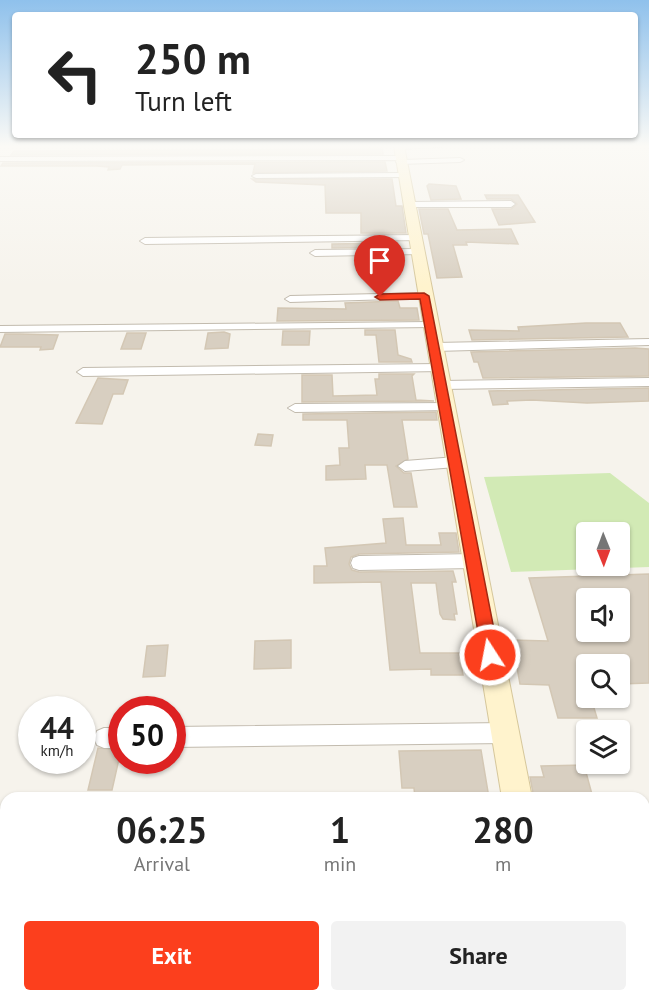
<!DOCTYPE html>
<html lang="en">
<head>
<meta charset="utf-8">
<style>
  :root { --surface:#fff; --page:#f2f2f2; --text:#222; --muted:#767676; --accent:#fc3f1d }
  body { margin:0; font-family:"PT Sans",sans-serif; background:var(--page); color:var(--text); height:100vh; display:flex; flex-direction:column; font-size:22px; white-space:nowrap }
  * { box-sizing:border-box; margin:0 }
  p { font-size:20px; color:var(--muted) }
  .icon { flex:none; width:33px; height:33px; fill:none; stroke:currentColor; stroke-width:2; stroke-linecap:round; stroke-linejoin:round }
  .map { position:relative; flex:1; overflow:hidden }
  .drawer { position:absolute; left:0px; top:792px; width:650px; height:210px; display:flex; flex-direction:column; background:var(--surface); border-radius:18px 18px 0 0; box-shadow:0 2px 4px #0004 }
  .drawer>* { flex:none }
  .top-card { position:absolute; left:12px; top:12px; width:626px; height:126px; border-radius:6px; box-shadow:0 2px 4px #0004; background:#fff; color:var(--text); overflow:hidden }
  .needle { width:39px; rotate:179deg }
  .buttons { position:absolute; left:576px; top:522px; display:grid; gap:12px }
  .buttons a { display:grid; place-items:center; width:54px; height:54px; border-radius:6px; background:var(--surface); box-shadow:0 2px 4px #0004; font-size:30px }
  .speed { position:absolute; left:18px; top:696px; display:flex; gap:12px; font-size:30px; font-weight:700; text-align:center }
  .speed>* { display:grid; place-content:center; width:78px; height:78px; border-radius:50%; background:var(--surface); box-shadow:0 2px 4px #0004; line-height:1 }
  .speed small { font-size:15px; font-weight:400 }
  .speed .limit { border:9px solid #d22; background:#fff; color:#111 }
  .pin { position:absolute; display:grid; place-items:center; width:51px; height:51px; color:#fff; margin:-62px -26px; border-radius:50% 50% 50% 0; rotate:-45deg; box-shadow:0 0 6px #0007 }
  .pin .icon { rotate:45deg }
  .me { position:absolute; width:66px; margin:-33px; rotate:349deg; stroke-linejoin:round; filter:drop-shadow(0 0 4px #0008) }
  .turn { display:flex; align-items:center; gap:21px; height:126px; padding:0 24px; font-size:27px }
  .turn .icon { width:78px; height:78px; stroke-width:2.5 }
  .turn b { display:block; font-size:42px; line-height:51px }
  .eta { display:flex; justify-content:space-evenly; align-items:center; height:102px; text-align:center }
  .eta b { font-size:36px; font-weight:700; line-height:42px }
  .primary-button { display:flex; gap:12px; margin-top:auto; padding:12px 24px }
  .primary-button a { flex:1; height:69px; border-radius:6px; background:var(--accent); color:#fff; font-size:24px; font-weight:700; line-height:69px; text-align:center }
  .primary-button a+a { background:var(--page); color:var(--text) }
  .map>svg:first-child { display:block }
  .green { fill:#d2eab5; fill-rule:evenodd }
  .building { fill:#d8cfc1; stroke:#d3c7b4; stroke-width:1.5; fill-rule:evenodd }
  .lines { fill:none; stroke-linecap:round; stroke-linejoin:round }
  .minor-casing { stroke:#c2bbae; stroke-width:2 }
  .secondary-casing { stroke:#d6c79b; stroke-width:2 }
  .minor { fill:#fff; fill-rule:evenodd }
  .secondary { fill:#fff3cd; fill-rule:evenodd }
  .route { fill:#fc3f1d; stroke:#a42913; stroke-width:1.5 }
</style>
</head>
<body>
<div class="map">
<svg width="649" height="1002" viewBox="0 0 649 1002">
  <rect width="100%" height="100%" fill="#f6f3ec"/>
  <path class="green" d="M610 473 649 503V567L511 572 484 477ZM586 532H620V566H586Z"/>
  <path class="building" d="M369 146H382L383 154 11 155 14 151 370 149Z
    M385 162 387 171 253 173 255 164 122 165 120 169 108 170 109 167 97 166H1L3 163Z
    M252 179H392L396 206H402L406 233H361V213H326L325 185 256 182Z
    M429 184 456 186 461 199 431 200 427 186Z
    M485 195H518L535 222 499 225 492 209H511L517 204 511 199H487Z
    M419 209H448L457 230 511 229 518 244 466 242 467 245H453L462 277 437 278 428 234H424Z
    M396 243 397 247 332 248V244Z
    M398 301 400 308H417L419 320 277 321 278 308 346 309 345 303Z
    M586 323H620L628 337 472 340 469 330 519 331 518 327Z
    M365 330H395L398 355 411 359 412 362H379L376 335H365Z
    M283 331H310L309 345H282Z
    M224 332 230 334 228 348 205 349 208 333Z
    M127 333H146L141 349H121Z
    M5 334H20L58 335 53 349 40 350 41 347H0Z
    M635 348 649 349V376L483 378 478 362H474L471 352Z
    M379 374H414L412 376 416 400 434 401 302 402V375H332L333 396 377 395 375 379H379Z
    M98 378 128 380 123 394H113L102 424 76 423Z
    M649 388V401L587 403 532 400 507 401 508 404 493 405 489 391Z
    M436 412 437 420H402L408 459 396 466 404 473H411L417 507H394L387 465H365L366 479 326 480V466L340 465 339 448H349L347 420H303V414Z
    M258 434 273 435 271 446 255 445Z
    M403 518 406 545H441L439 533H456L459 552 359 554 351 557 349 564 352 570 359 572 453 571 456 582H452L457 614H454L455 620 443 619 440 614 436 583H411L420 653H459L463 675H431V669L390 670 381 582 314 583V566H327L325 548 386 543 383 519Z
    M649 574V683L620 684V664H586V698H591L597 718H558L549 685 520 684 512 640 548 641 529 578ZM586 598H620V636L586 637Z
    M291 640V668L254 669 255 641Z
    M168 645 165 676 143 677 147 646Z
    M98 748 121 750 112 790H88Z
    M481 750 489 798H415L414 788H402L399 751Z
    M584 765 593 798H549L547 793H533L530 777H544L541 766Z"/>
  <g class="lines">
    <defs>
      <path id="minor" d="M396 146H455L399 149Z
        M400 156 403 160 460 158 464 160 460 162 400 164 396 162 397 160 0 161V157Z
        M403 173 407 175 406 177 256 178 252 176 256 174Z
        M409 202 511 201 515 204 511 207H406L405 205Z
        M416 235 421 238 419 240 145 244 140 241 145 238Z
        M417 249 422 252 420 254 315 256 310 253 315 250Z
        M424 293 429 296 428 298 290 302 285 299 290 296Z
        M430 322 436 325 434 327 0 332V326Z
        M649 339V345L435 351 429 347 435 343Z
        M439 364 445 368 443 371 83 376 77 372 83 368Z
        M649 378V386L442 389 436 385 442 381Z
        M447 403 452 404 454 407 452 410 295 412 288 408 295 404Z
        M456 457 463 462 456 467 405 471 398 466 405 461Z
        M474 554 480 556 482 561 480 566 474 568 359 570 353 568 351 563 353 558 359 556Z
        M506 723 513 726 516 733 513 740 506 743 172 747V727Z
        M104 728H122V748H104L97 745 94 738 97 731Z
        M0 822H6V844H0Z
        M649 941V965L644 966V942Z"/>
      <path id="secondary" d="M394 146H404L532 798H502Z
        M534 996H570L571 1002H535Z"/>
    </defs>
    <use href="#minor" class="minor-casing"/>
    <use href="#secondary" class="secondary-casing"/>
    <use href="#minor" class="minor"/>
    <use href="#secondary" class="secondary"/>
  </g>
  <linearGradient id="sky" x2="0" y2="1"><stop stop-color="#8fc1ec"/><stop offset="0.51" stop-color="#fbfaf6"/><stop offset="1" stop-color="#fbfaf6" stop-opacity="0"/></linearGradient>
  <rect width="649" height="287" fill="url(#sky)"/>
  <path class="route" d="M424 293 429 296 499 655 496 660 490 662 485 660 482 655 420 299 380 300 375 297 380 294Z"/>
</svg>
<div class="buttons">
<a><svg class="needle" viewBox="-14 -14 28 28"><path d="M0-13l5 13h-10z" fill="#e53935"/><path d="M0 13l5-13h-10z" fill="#767676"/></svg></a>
<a><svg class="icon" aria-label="sound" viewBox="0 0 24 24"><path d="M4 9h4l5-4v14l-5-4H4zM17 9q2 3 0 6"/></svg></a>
<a><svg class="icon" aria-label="search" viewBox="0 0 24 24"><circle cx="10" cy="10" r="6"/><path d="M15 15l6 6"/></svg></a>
<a><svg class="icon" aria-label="layers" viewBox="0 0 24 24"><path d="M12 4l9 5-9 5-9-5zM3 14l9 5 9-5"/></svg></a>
</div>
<div class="speed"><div>44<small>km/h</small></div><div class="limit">50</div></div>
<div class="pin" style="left:380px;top:297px;background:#d93025"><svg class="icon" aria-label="arrive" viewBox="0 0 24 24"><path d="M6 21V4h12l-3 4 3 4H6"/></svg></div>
<svg class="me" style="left:490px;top:655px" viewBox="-20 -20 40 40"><circle r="17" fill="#fc3f1d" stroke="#fff" stroke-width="3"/><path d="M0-11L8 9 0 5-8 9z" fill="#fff"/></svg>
<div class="top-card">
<div class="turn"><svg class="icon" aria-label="left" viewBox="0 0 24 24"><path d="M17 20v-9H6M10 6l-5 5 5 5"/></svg><div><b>250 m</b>Turn left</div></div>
</div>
<section class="drawer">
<div class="eta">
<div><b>06:25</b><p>Arrival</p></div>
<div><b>1</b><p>min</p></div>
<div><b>280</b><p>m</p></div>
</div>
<div class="primary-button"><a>Exit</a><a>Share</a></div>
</section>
</div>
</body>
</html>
